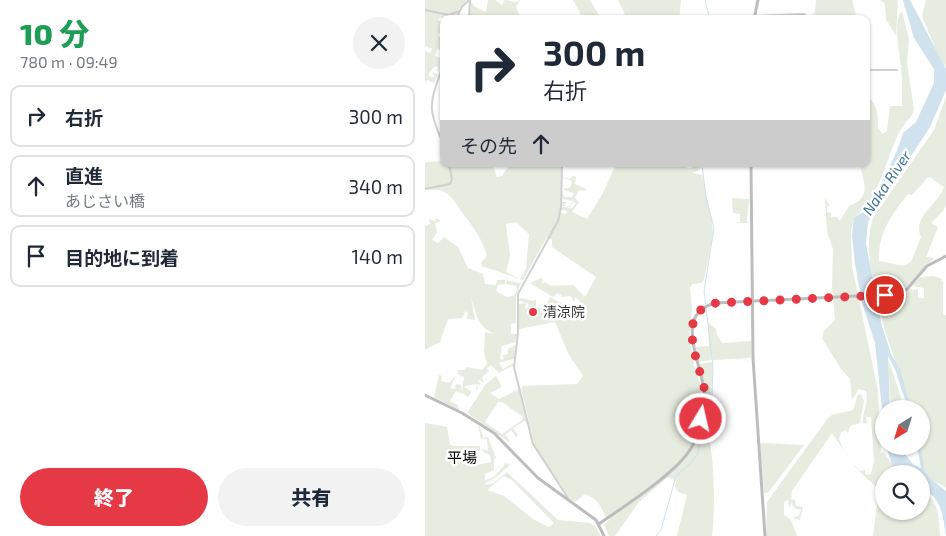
<!DOCTYPE html>
<html lang="ja">
<head>
<meta charset="utf-8">
<style>
  :root { --surface:#fff; --page:#f2f2f3; --text:#1f2937; --muted:#747a83; --line:#e0e1e3; --accent:#e63946 }
  body { margin:0; font-family:"Exo 2","Noto Sans JP",sans-serif; background:var(--page); color:var(--text); height:100vh; display:flex; flex-direction:column; font-size:19px; white-space:nowrap }
  * { box-sizing:border-box; margin:0 }
  p { font-size:16px; color:var(--muted) }
  .icon { flex:none; width:28px; height:28px; fill:none; stroke:currentColor; stroke-width:2; stroke-linecap:round; stroke-linejoin:round }
  .map { position:relative; flex:1; overflow:hidden }
  .panel { display:flex; flex-direction:column; background:var(--surface); width:425px }
  .panel>* { flex:none }
  .guide { position:absolute; left:15px; top:15px; width:430px; height:152px; border-radius:10px; box-shadow:0 1px 4px #0004; background:#fff; color:var(--text); overflow:hidden }
  .needle { width:32px; rotate:218deg }
  .controls { position:absolute; left:450px; top:400px; display:grid; gap:10px }
  .controls a { display:grid; place-items:center; width:55px; height:55px; border-radius:50%; background:var(--surface); box-shadow:0 1px 4px #0004; font-size:25px }
  .pin { position:absolute; display:grid; place-items:center; width:42px; height:42px; color:#fff; margin:-21px; border:2px solid #fff; border-radius:50%; box-shadow:0 1px 5px #0007 }
  .me { position:absolute; width:55px; margin:-28px; rotate:9deg; stroke-linejoin:round; filter:drop-shadow(0 0 4px #0008) }
  .turn { display:flex; align-items:center; gap:18px; height:105px; padding:0 20px; font-size:22px }
  .turn .icon { width:65px; height:65px; stroke-width:2.5 }
  .turn b { display:block; font-size:35px; line-height:42px }
  .then { display:flex; align-items:center; height:48px; padding:0 20px; background:#0003; gap:10px; font-size:19px }
  .round { display:grid; place-items:center; flex:none; width:52px; height:52px; border-radius:26px; background:var(--page) }
  .head { display:flex; align-items:center; justify-content:space-between; height:85px; padding:0 20px }
  h1 { font-size:30px; font-weight:800; line-height:38px; color:#1e9e55 }
  .button { display:flex; gap:10px; margin-top:auto; padding:10px 20px }
  .button a { flex:1; height:58px; border-radius:30px; background:var(--accent); color:#fff; font-size:20px; font-weight:800; line-height:58px; text-align:center }
  .button a+a { background:var(--page); color:var(--text) }
  ul { padding:0; list-style:none }
  li { display:flex; align-items:center; gap:15px; height:62px; margin:0 10px 8px; padding:0 10px; border:2px solid var(--line); border-radius:10px }
  li div { flex:1 }
  li b { display:block; font-size:19px }
  li em { font-style:normal }
  main { display:flex; flex:1; min-height:0 }
  .map>svg:first-child { display:block }
  .green { fill:#e6ecdf; fill-rule:evenodd }
  .water { fill:#cfe2ee }
  .lines { fill:none; stroke-linecap:round; stroke-linejoin:round }
  .stream { stroke:#cfe2ee; stroke-width:1 }
  .street { stroke:#d0d0d0; stroke-width:2 }
  .secondary { stroke:#bdbdbd; stroke-width:3 }
  .route { stroke:#e63946; stroke-width:9; stroke-dasharray:0 16.2 }
  .poi-dot { fill:#e63946; stroke:#fff; stroke-width:2 }
  .labels { text-anchor:middle; stroke-width:5; stroke-linejoin:round; paint-order:stroke }
  .poi-label { font-size:14px; fill:#333; stroke:#fff; text-anchor:start }
  .water-label { font-size:15px; font-style:italic; fill:#3f7597; stroke:#fff }
  .neighbourhood-label { font-size:15px; fill:#000; stroke:#fff }
</style>
</head>
<body>
<main>
<section class="panel">
<div class="head"><div><h1>10 分</h1><p>780 m · 09:49</p></div><a class="round"><svg class="icon" aria-label="close" viewBox="0 0 24 24"><path d="M6 6l12 12M18 6L6 18"/></svg></a></div>
<ul>
<li><svg class="icon" aria-label="right" viewBox="0 0 24 24"><path d="M7 20v-9h11M14 6l5 5-5 5"/></svg><div><b>右折</b></div><em>300 m</em></li>
<li><svg class="icon" aria-label="ahead" viewBox="0 0 24 24"><path d="M12 20V5M6 11l6-6 6 6"/></svg><div><b>直進</b><p>あじさい橋</p></div><em>340 m</em></li>
<li><svg class="icon" aria-label="arrive" viewBox="0 0 24 24"><path d="M6 21V4h12l-3 4 3 4H6"/></svg><div><b>目的地に到着</b></div><em>140 m</em></li>
</ul>
<div class="button"><a>終了</a><a>共有</a></div>
</section>
<div class="map">
<svg width="521" height="536" viewBox="0 0 521 536">
  <rect width="100%" height="100%" fill="#fff"/>
  <path class="green" d="M0 0H42C35 10 29 15 16 14L24 15 33 12 30 19 29 15 18 16 19 19 15 17 13 20 19 25 14 24 19 28H17L13 36 19 39V56L13 48 10 56 18 59 14 72 12 71 13 67 10 66 3 75 8 78 9 75 6 72 13 74 9 83 2 80 0 83V51L5 53 7 49 0 46Z
    M63 0H70L77 5 80 0 90 2 95 0 91 7 94 14 93 19H44L46 1 49 6 61 12Z
    M148 0H165L176 19H158Z
    M193 0H256L254 19H202Z
    M391 0H427L432 19H389Z
    M455 0H473L471 36 461 19 460 4Z
    M501 0H521V67L513 55 497 16Z
    M477 11 484 39 482 62 489 110C487 118 480 122 476 129 461 155 455 202 429 217L426 232 427 266 453 391 456 453 459 452 473 474H459V511H496V490C514 498 514 519 515 536H448L454 490 431 468 407 433 367 491 366 499 370 500 371 506 378 507 375 520 368 518 374 515 376 510 371 509 366 503 364 509 363 500 359 502V515L366 520 372 536H341L342 502 403 418 407 415 428 410 433 395 436 394 439 401 435 423 425 426 423 433 420 430 416 432 414 439C418 451 426 462 435 471L440 470 441 475 446 474 449 461 446 417H441L442 423 438 424C437 412 444 402 441 391L434 389 427 400 425 379 416 369 397 338 399 331 410 320 407 288 408 249 402 232 400 198 405 206H402V212L406 213V217H412L415 221 424 206C448 198 438 182 435 164H441V95C453 106 453 112 453 128L458 134 462 131 465 106H477C477 97 477 88 477 79 477 64 466 21 477 11Z
    M521 97V205L518 211 506 223 513 227 501 257 510 258C498 266 493 278 482 286 474 293 460 291 451 292 445 267 440 243 448 218L509 130ZM505 177 519 187C513 205 487 216 496 237L486 262 479 266 454 261C453 233 466 215 483 194L487 195 502 178Z
    M19 161V164H67L72 177 77 176 85 164H136L135 213 141 214 142 211 136 209 137 207 147 208 151 203 148 202 145 207 137 206V202H141L140 206H144L148 201 137 199V191L139 197H147L149 193 139 190V188H145L147 181 137 177 145 179 148 176 151 177 150 184 161 189 160 191 154 190 150 198 154 202 147 212 162 219 178 193 191 164H261L262 168H267V164H276L274 170 267 173 277 175 287 220 288 235 279 280 276 283 267 284 265 288 267 309 264 338 269 365 277 390 274 420 276 423 282 397 273 364 287 362 288 366 286 397 278 424C291 440 290 514 287 536H252L262 495 253 492 250 486 251 481 243 477 214 502 190 536H184L179 525 185 519 183 516 180 517C176 505 172 499 160 494L150 502 146 500 110 447 96 389 98 386 152 384 158 376 143 353 130 322 94 329 92 304 101 303 100 308 102 309 104 304 92 300 97 298 108 301 111 299V308L124 309 122 304 125 297 138 304H152L162 294 171 277 127 247V240L122 237 98 280 57 266 56 263 62 256C57 239 50 229 39 215 27 199 25 187 0 190V162ZM91 222 104 234 101 269 95 279 81 272 85 256 81 224Z
    M307 198 324 199 322 221 324 223H309L315 222V214L308 213Z
    M11 218 16 221 10 223 12 232 7 240 13 243 19 237 33 247 43 268 58 274 60 284 71 285 72 280H80V284L73 285 71 291C78 295 83 300 90 294L92 288 91 286 81 284 82 278 83 281 96 283 91 295V323L86 324V334H92L91 342 77 346 75 360 78 359V355L83 354V349L91 345 89 359 74 363 78 369 88 363 89 365 74 373 66 365 62 368 64 371 57 377 59 383 53 379 56 385 52 384 53 389 49 390 52 387 51 384 40 386V388L45 390 46 393 43 397 37 393 39 377 33 374V370H40L42 367 57 370 62 364 59 353 60 332 71 334C53 329 51 313 46 298L50 320 42 319 43 313 40 311 38 318 23 319 15 342 0 350V226L5 224 4 219 10 221Z
    M508 276 515 278 518 282V315H521V488C516 484 509 482 504 478 492 464 496 427 496 409H486L458 324 453 297 473 295 485 288 487 290 493 289V298H499V288L487 286 495 277Z
    M116 278 118 280 116 284 120 282 126 286 148 285 159 296 155 301 150 297 149 302 146 296 136 297V295L133 293 128 297 105 283Z
    M283 323 291 329 292 335 297 343 326 341V358L288 360 286 346 287 360 272 362 271 347 284 346Z
    M463 359 480 409H466Z
    M14 375 17 376 16 381 24 383 31 375 25 388 30 389 31 384 36 385 37 394 31 391 25 401 33 405 34 410 9 397Z
    M71 376 77 387 65 393 74 399 94 389 102 424 99 421 88 428 93 435 91 437 86 430 80 435 85 441 84 442 42 413 60 385ZM73 402H77L98 417 97 420 77 434 60 422Z
    M0 423 22 427 25 444 28 446H55V451L45 452 52 465 66 462 65 455 58 452 57 448 59 450H63L62 439H56L53 425 55 427 58 438 63 437 71 458 69 459V470L60 474V480L69 477 81 463 85 465 69 479 60 483V485L69 483 82 472 133 520 165 523 170 526 176 536H0ZM79 476 87 480 129 523 124 527 108 519 79 496 62 490Z
    M335 443 379 445 343 493H339Z"/>
  <path class="water" d="M478 0H485L521 69V90L505 127 443 222 441 244 457 326 466 354 475 369 486 409H483L470 369 463 356 465 409H459V427L450 343 437 303 430 264 427 235 429 217 437 213 452 191 472 151 478 133 491 122 509 83V69L489 38Z
    M461 446H473L488 464 496 468 492 446H495L500 472 506 479 521 491V536C518 517 517 496 496 489V474H475L467 465Z"/>
  <g class="lines">
    <path class="stream" d="M280 0 285 19
      M231 536 236 530 251 476 266 463 273 453 282 409 287 398 288 366 279 291 289 228 281 198 277 164"/>
    <path class="street" d="M0 10 24 15 34 11
      M330 16 379 14 384 19
      M31 19 37 7 44 0
      M44 19 45 0
      M19 62C6 102 0 105 19 145
      M441 70H472
      M137 164 136 208 133 221 93 294V333L89 367 108 444 145 501
      M0 189 25 184 27 179 24 164"/>
    <path class="secondary" d="M329 19 333 0
      M326 164 328 358 340 536
      M0 395 37 413 69 433 113 478 171 520 179 536
      M174 524C198 507 253 472 266 448 274 436 277 419 279 404 285 375 242 314 291 303L470 294 482 289 502 266 521 256"/>
  </g>
  <g class="lines">
    <path class="route" d="M276 419C278 410 281 401 280 392 275 364 248 312 291 303L460 295"/>
  </g>
  <circle class="poi-dot" cx="108" cy="312" r="5"/>
  <g class="labels">
    <g class="poi-label">
      <text x="118" y="317">清涼院</text>
    </g>
    <g class="water-label">
      <text transform="translate(462 183) rotate(-56)" y="5">Naka River</text>
    </g>
    <g class="neighbourhood-label">
      <text x="37" y="463">平場</text>
    </g>
  </g>
</svg>
<div class="controls">
<a><svg class="needle" viewBox="-14 -14 28 28"><path d="M0-13l5 13h-10z" fill="#e53935"/><path d="M0 13l5-13h-10z" fill="#747a83"/></svg></a>
<a><svg class="icon" aria-label="search" viewBox="0 0 24 24"><circle cx="10" cy="10" r="6"/><path d="M15 15l6 6"/></svg></a>
</div>
<div class="pin" style="left:460px;top:295px;background:#d93025"><svg class="icon" aria-label="arrive" viewBox="0 0 24 24"><path d="M6 21V4h12l-3 4 3 4H6"/></svg></div>
<svg class="me" style="left:276px;top:419px" viewBox="-20 -20 40 40"><circle r="17" fill="#e63946" stroke="#fff" stroke-width="3"/><path d="M0-11L8 9 0 5-8 9z" fill="#fff"/></svg>
<div class="guide">
<div class="turn"><svg class="icon" aria-label="right" viewBox="0 0 24 24"><path d="M7 20v-9h11M14 6l5 5-5 5"/></svg><div><b>300 m</b>右折</div></div>
<div class="then">その先<svg class="icon" aria-label="ahead" viewBox="0 0 24 24"><path d="M12 20V5M6 11l6-6 6 6"/></svg></div>
</div>
</div>
</main>
</body>
</html>
